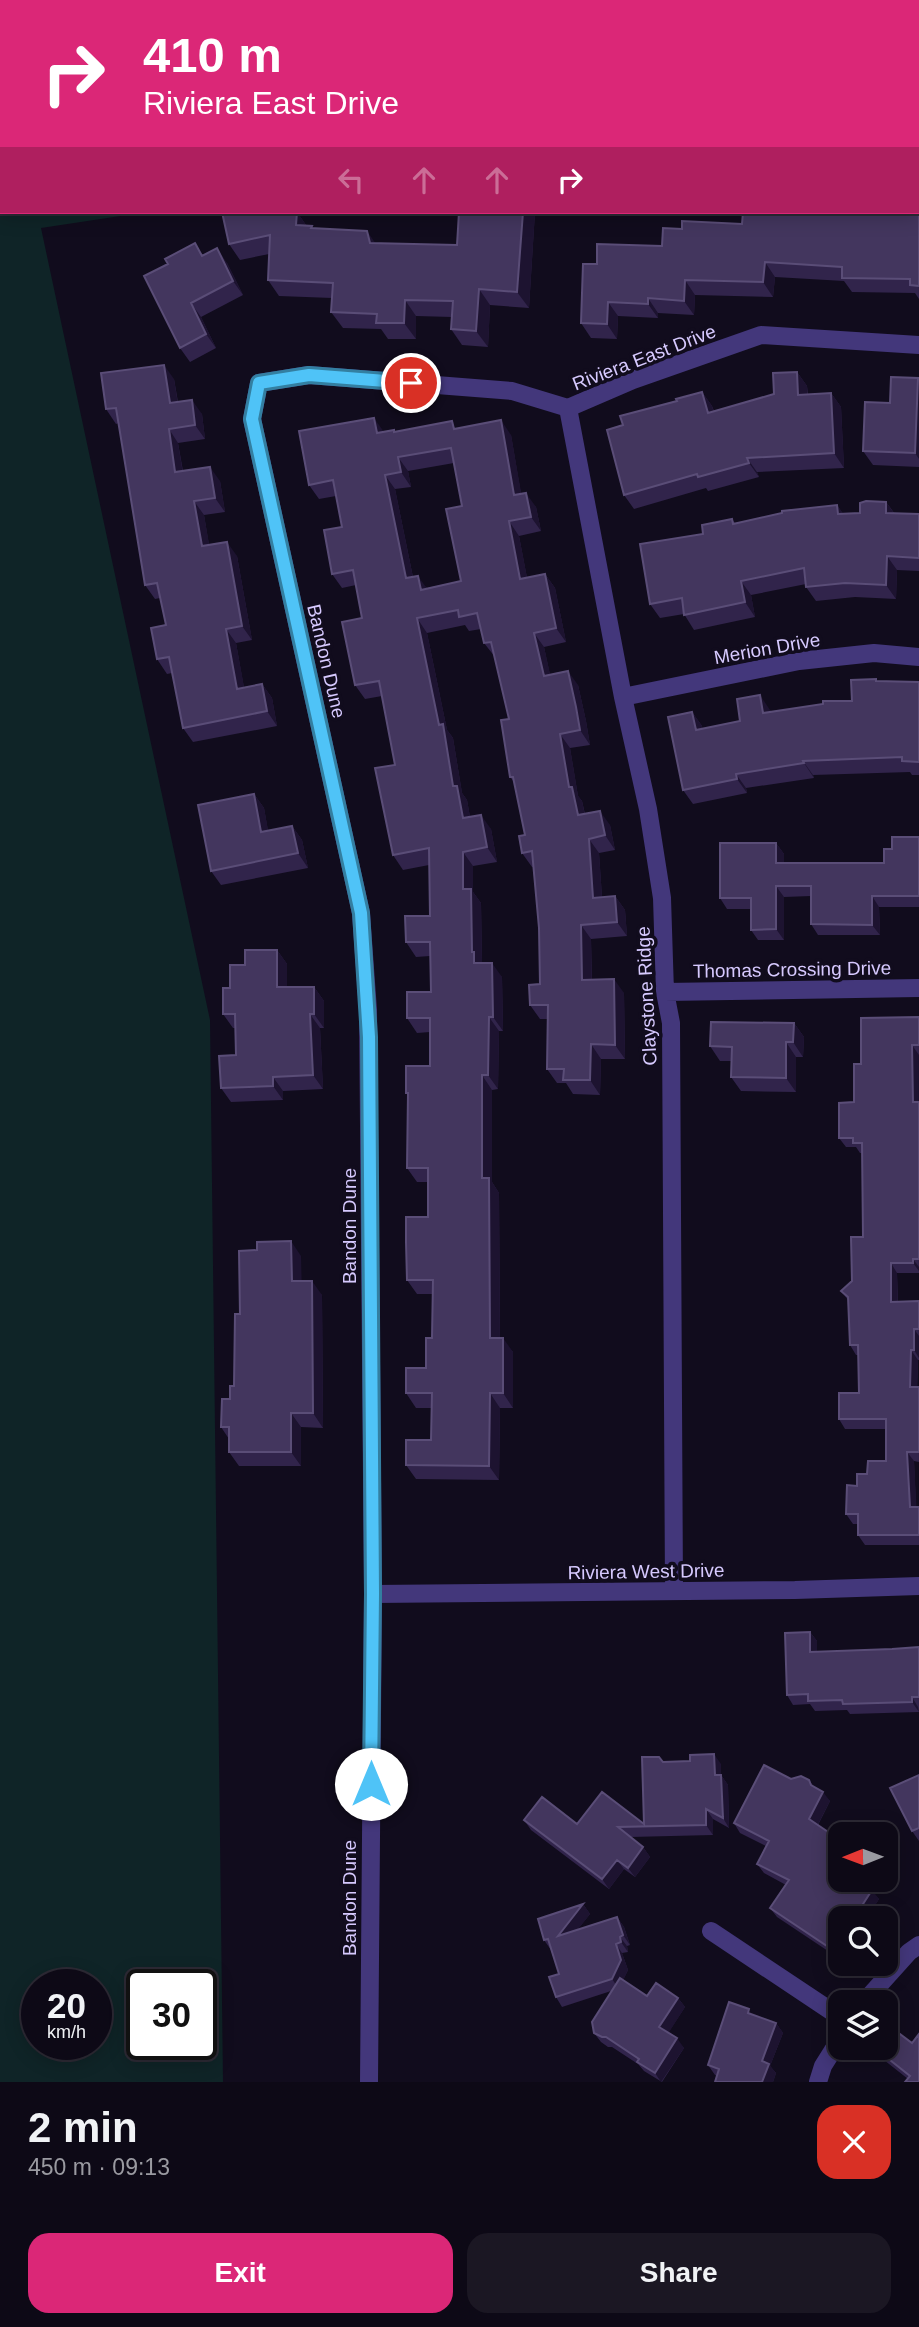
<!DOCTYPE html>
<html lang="en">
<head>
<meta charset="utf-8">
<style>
  :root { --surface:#0d0916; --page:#1b1723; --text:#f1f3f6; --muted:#9a9aa1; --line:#2d2a35; --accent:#db2777 }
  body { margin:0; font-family:Arial,sans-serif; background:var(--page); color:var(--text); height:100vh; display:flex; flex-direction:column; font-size:26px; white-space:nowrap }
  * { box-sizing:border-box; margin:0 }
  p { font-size:23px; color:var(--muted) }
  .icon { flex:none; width:38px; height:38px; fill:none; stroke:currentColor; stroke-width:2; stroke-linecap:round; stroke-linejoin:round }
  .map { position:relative; height:2082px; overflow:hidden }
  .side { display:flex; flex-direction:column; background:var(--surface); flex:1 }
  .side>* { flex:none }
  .guide { position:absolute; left:0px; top:0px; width:920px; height:214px; box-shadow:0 4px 18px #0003,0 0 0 2px var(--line); background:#db2777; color:#fff; overflow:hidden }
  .needle { width:46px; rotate:269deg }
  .tools { position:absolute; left:828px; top:1822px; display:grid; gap:14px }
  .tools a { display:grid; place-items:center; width:70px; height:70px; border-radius:14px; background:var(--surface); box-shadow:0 4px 18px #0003,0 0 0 2px var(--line); font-size:35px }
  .speed { position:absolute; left:21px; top:1969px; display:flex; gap:14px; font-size:35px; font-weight:700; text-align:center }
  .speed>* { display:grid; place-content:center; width:91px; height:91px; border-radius:50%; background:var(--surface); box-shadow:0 4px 18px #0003,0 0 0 2px var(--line); line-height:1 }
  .speed small { font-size:18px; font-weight:400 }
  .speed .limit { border:4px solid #111; border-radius:10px; background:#fff; color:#111 }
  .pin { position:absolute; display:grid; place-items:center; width:60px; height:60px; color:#fff; margin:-30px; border:4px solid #fff; border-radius:50%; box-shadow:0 2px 7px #0007 }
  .me { position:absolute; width:77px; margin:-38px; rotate:0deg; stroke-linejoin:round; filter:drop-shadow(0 0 5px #0008) }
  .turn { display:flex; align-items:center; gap:24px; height:147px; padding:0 28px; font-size:32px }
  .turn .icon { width:91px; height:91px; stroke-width:2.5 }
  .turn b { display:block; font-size:49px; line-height:60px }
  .lanes { display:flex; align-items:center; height:66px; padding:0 28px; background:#0003; justify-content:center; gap:35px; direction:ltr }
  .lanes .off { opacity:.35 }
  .round { display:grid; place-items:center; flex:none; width:74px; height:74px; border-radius:21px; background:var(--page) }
  .head { display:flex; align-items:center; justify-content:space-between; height:119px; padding:0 28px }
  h1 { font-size:42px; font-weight:800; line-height:52px }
  .button { display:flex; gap:14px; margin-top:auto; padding:14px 28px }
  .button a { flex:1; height:80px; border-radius:21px; background:var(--accent); color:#fff; font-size:28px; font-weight:800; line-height:80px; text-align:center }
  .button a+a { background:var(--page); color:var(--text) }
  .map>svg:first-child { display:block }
  .green { fill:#0f2427; fill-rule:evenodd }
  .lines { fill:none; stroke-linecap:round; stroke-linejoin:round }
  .minor { stroke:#43377b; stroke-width:18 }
  .wall { fill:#31244b; fill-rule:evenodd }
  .shaded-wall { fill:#1d1330 }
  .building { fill:#43365e; stroke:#5a4d77; stroke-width:2; fill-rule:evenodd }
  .route-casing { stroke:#337fa1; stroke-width:18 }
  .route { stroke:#4fc3f7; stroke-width:12 }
  .labels { text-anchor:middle; stroke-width:7; stroke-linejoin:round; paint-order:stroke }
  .street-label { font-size:19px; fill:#d6c9fe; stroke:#110c1d }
</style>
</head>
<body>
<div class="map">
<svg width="919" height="2082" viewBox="0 0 919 2082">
  <rect width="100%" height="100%" fill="#110c1d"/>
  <path class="green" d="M0 0H919V189V2H2V212H147L41 228 210 1020 223 2082H0ZM37 1984H96V2044H37ZM142 1984H201V2044H142Z"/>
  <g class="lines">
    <path class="minor" d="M568 408 623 697 648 809 662 898 665 992 671 1023 674 1591
      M623 697 799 661 874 653 919 657
      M665 992 919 988
      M373 1594 795 1590 919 1586
      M711 1931 840 2017
      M864 2002 909 1952 919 1945
      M369 2082 373 1594 368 1010 361 913 252 419 259 383 309 375 512 391 568 408 633 380 761 335 919 345
      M818 2082 823 2066 840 2039"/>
  </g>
  <path class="wall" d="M919 194V299L915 293 852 292 844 281 775 277 773 297 695 295 694 315 658 313V318L618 316 617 339 591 338 581 323 597 264 662 246 682 229 919 212Z
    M297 212 306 225 312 226 313 228 376 243 457 245 535 212 529 308 490 305 488 347 462 345 451 329 452 317 416 316V339H388L381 329 343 328 331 312 332 298 279 296 268 280 269 254 240 260 229 244Z
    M203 255 227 263 243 295 201 317 216 348 190 362 180 348Z
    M797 372 807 386 808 394 831 393 841 407 844 468 757 472 759 477 708 491 706 488 634 509 624 495 623 425 677 401 702 392 712 406 714 411 774 394Z
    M174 379 178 402 202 414 205 439 178 443 183 471 220 481 225 512 204 515 209 545 237 556 252 640 236 643 244 688 262 684 272 698 277 726 193 742 183 728 172 673 167 674 157 659 166 625 160 598 155 599 145 585 119 423 116 424 106 409Z
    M919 379V467L873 465 863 451 890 403Z
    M457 428 511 435 521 494 536 507 541 531 519 536 527 578 545 574 555 588 566 642 544 647 550 675 578 685 586 721 590 745 570 748 578 796 582 801 585 814 610 825 615 850 599 853 602 897 615 896 625 910 627 936 591 939 592 980 624 993 625 1059H601L600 1095 573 1094 566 1083H557L547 1069 548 1019H540L530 1005 540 984 539 928 533 867H532L522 853 525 835 515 783 510 777 509 719 495 657 484 643 481 629 469 631 465 625 427 633 447 730 453 738 462 793 467 800 470 817 491 829 497 862 473 866V892L481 903 482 963 502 977 503 1031H499L498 1089 492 1090V1182L499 1193 500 1338 513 1352V1408H500L499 1480 416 1479 406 1465 431 1440V1408H416L406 1393 426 1368 432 1338V1294H417L407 1280 428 1217V1182H417L407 1168 408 1096 406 1093 430 1066V1032L417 1033 407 1018 431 992 430 956 416 957 406 942 430 916 429 865 403 870 393 855 395 765 382 696 365 699 355 685 362 618 356 585 342 588 332 574 342 527 336 496 319 499 309 485 384 432 394 430 395 432ZM454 463 462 506 461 581 427 588 413 577 395 489 411 487 408 471Z
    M886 502 895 514H919V571L897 570 896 599 855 597 816 601 806 587V584L751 595 755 617 694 630 684 614 660 618 650 604 703 534 732 519 735 523 837 505 843 514 860 513Z
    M876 679 877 681 919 682V775H912L910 772 813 775 814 778 746 788 747 793 693 804 683 790 692 712 702 726V729L740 721 770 710 771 712 852 701Z
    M254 794 264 808 268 831 292 826 302 840 308 868 221 885 211 871Z
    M919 837V907H879L880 935H818L811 924V896L784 897V940H758L751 930V909H727L720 898 776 843 784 854V863H884L892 849Z
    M277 950 287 964V987H314L324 1001V1028H320L323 1089 283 1091V1100L231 1102 221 1088 236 1055 235 1028H233L223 1014 245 965Z
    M919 1017V1273H897L898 1302 919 1301V1360H918L917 1387H919V1462L914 1461 916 1507H919V1545H865L858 1535V1524H853L846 1514 857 1486 867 1474 886 1461V1429H845L839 1419 859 1393 858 1355H856L850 1345 848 1300 841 1291 852 1281 863 1237 862 1153H860L856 1147H846L839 1138 854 1102 861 1064Z
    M794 1023 804 1037 803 1057H796V1092L741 1091 731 1077 732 1061H720L710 1046Z
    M301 1256V1281L322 1295 323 1428 301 1427V1466H239L229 1452V1439L221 1427 234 1386 240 1314Z
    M810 1632 817 1641V1652L892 1649 919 1647V1712L850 1714 847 1710 815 1711 810 1704 793 1705 787 1695Z
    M663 1762 721 1764V1775L728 1785 729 1828 713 1819V1835L630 1837 643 1847 650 1857 635 1877 624 1869 609 1889 531 1830 524 1820 577 1824H644Z
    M919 1775V1841L912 1831Z
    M791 1779 809 1780 814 1787 830 1801 818 1825 840 1880H863L862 1882 879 1899 840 1959 777 1917 770 1908 786 1885 764 1873 757 1864 766 1846 740 1833 734 1823Z
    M583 1904 590 1914 577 1930 617 1917 624 1927 630 1945 627 1946 628 1952 622 1953 628 1970 623 1980 647 1996 678 1998 685 2007 668 2033 684 2048 662 2082 644 2071 638 2064 612 2047H608L601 2042 594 2033 611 1991 562 2007 556 1997 559 1974 551 1950 544 1940Z
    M754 2015 776 2023 783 2033 770 2066 776 2073 773 2082H715L717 2076 715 2075 708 2065Z
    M912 2043 919 2082 908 2079 884 2060 876 2049Z"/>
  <path class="shaded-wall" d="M297 212 308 228 296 225Z
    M523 212H535L529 308 517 292Z
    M367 231 378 247 370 243Z
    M217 248 227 263 243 295 233 281Z
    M765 262 775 277 773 297 763 282Z
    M685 280 695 295 694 315 684 301Z
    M479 289 490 305 488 347 476 331Z
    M648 298 658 313V318L648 304Z
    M405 300 416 316V339L404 323Z
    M608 302 618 316 617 339 607 324Z
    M191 303 201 317 216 348 206 334Z
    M164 365 174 379 180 417 170 403Z
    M797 372 807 386 808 409 798 395Z
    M918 378 919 379V459L915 453Z
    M702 392 712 406 718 427 708 413Z
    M831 393 841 407 844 468 834 453Z
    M192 400 202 414 205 439 195 425Z
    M374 418 384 432 377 433Z
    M501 420 511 435 524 509 514 495Z
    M169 429 178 443 185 486 175 472Z
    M398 457 408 471 411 487 401 472Z
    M747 458 757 472 759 477 749 463Z
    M210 467 220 481 225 512 215 498Z
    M385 475 395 489 416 592 406 578Z
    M526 493 536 507 541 531 531 517Z
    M194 501 204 515 212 561 202 546Z
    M886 502 896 516 886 513Z
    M837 505 847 519 838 514Z
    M509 521 519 536 530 593 520 579Z
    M227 542 237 556 252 640 242 626Z
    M887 556 897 570 896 599 886 585Z
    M545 574 555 588 566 642 556 628Z
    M418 576 428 590H421Z
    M741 581 751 595 755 617 745 602Z
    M417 618 427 633 447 730 453 738 462 793 467 800 473 833 463 818 453 786 439 725Z
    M226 629 236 643 247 703 237 689Z
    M534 633 544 647 554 691 544 676Z
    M568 671 578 685 586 721 590 745 580 730Z
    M262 684 272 698 277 726 267 711Z
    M760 695 770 710 773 728 763 713Z
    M692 712 702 726 706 745 696 730Z
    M560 734 570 748 578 796 582 801 588 830 578 815 569 787Z
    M803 761 813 775 814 778 804 763Z
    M736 774 746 788 747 793 737 779Z
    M254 794 264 808 271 846 261 832Z
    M600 811 610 825 615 850 605 835Z
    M481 815 491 829 497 862 487 847Z
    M292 826 302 840 308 868 298 853Z
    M589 839 599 853 603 912 593 898Z
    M776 843 784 854V874L776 863Z
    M463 852 473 866V892L481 903 482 963H474L472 952 463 889Z
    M776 886 784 897V940L776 929Z
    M615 896 625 910 627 936 617 922Z
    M872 896 879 907 880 935 872 925Z
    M581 925 591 939 592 994 582 980Z
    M277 950 287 964V1001L277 987Z
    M492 963 502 977 503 1031 493 1017Z
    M614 979 624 993 625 1059 615 1045Z
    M314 987 324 1001V1028L314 1014Z
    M310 1014 320 1028 323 1089 313 1075Z
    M489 1017 499 1031 498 1089 488 1075Z
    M794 1023 804 1037 803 1057 793 1042Z
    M786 1042 796 1057V1092L786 1078Z
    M591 1044 601 1059 600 1095 590 1080Z
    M912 1045 919 1055V1111L913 1102Z
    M482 1075 492 1090V1182L499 1193 500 1352 490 1338 482 1178Z
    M273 1077 283 1091V1100L273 1086Z
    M291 1241 301 1256 302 1295 292 1281Z
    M913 1259 919 1267V1271L913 1263Z
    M891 1263 897 1273 898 1311 891 1302Z
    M312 1281 322 1295 323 1428 313 1413Z
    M914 1329 919 1336V1358L914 1350Z
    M503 1338 513 1352V1408L503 1393Z
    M911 1350 918 1360 917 1397 910 1387Z
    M490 1393 500 1408 499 1480 489 1466Z
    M291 1413 301 1427V1466L291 1452Z
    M907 1452 914 1461 917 1517 910 1507Z
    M810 1632 817 1641V1662L810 1652Z
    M912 1697 918 1707 919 1712 912 1702Z
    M714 1754 721 1764V1775L728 1785 729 1828 723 1818 715 1775Z
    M823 1792 830 1801 816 1828 809 1819Z
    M706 1809 713 1819V1835L706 1825Z
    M643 1847 650 1857 635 1877 628 1868Z
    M617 1860 624 1869 609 1889 602 1879Z
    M872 1890 879 1899 867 1918H854Z
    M583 1904 590 1914 565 1946 558 1936Z
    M617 1917 624 1927 630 1945 623 1935Z
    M620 1937 627 1946 628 1952 621 1942Z
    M840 1939V1959L833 1950Z
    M616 1944 622 1953 628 1970 619 1989 612 1979Z
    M678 1998 685 2007 666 2037 659 2027Z
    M776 2023 783 2033 770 2066 776 2073 773 2082H762V2061Z
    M677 2038 684 2048 661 2082 655 2073Z"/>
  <path class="building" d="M919 194V286L910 285V279L842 278V267L765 262 763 282 685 280 684 301 648 298V304L608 302 607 324 581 323 583 264H597V244L662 246 663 228 682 229V221L742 224 743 212H919Z
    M222 212H297L296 225 312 226 311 228 367 231 370 243 457 245 459 212H523L517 292 479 289 476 331 451 329 453 301 405 300 404 323H376L377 314 331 312 333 283 268 280 270 235 229 244Z
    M195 243 202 256 217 248 233 281 191 303 206 334 180 348 144 276 168 264 165 259Z
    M164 365 170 403 192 400 195 425 169 429 175 472 210 467 215 498 194 501 202 546 227 542 242 626 226 629 237 689 262 684 267 711 183 728 169 657 157 659 151 628 166 625 157 583 145 585 116 408 106 409 101 373Z
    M797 372 798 395 831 393 834 453 747 458 749 463 698 477 697 474 624 495 607 430 623 425 620 416 677 401 676 399 702 392 708 413 774 394 773 373Z
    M891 377 918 378 915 453 863 451 865 402 890 403Z
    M374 418 377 433 394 430V432L452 421 454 429 501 420 514 495 526 493 531 517 509 521 520 579 545 574 556 628 534 633 544 676 568 671 576 707 580 730 560 734 569 787H572L578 815 600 811 605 835 589 839 593 898 615 896 617 922 581 925 582 980 614 979 615 1045 591 1044 590 1080H563L564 1069H547L548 1005H530L529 985 540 984 539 928 532 851 522 853 519 836 525 835 513 777H510L501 720 509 719 491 642 484 643 477 613 459 617 458 610 417 618 439 725 443 724 453 786H457L463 818 481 815 487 847 463 852V889H471L472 952H474V963H492L493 1017H489L488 1075H482V1178H489L490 1338H503V1393H490L489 1466 406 1465V1440H431L432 1393H406V1368H426V1338H432L433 1280H407L406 1242V1217H428V1168H407L408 1093H406V1066H430V1018H407V992H431L430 942H406L405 916H430L429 848 393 855 375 768 395 765 379 681 355 685 342 622 362 618 353 570 332 574 324 530 342 527 333 480 309 485 299 431ZM451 448 462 506 446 509 461 581 421 590 418 576 406 578 385 475 401 472 398 457Z
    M866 501 886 502V513L919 514V558L887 556 886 585 845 583 806 587 804 568 741 581 745 602 684 615 682 598 650 604 640 544 703 534 702 525 732 519 733 524 782 513V511L837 505 838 514 860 513V503Z
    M876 679V681L919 682V762L902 761V757L803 761 804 763 736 774 737 779 683 790 668 717 692 712 696 730 740 721 737 699 760 695 763 713 823 704V701H852L851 680Z
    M254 794 261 832 292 826 298 853 211 871 198 805Z
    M892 837H919V896H872V925L811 924V886H776V929L751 930V898H720V843H776V863H884V849H892Z
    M245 950H277V987H314V1014H310L313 1075 273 1077V1086L221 1088 219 1056 236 1055 235 1014H223V988H230V965H245Z
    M919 1017V1045H912L913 1102H919V1259H913V1263H891V1302L919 1301V1329H914V1350H911L910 1387H919V1452H907L910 1507H919V1535H858V1514H846L847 1485 857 1486V1474H867L868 1461H886V1419H839V1393H859L858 1345H850L848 1297 841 1291 852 1281 851 1237H863L862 1143H853V1138H839V1103L854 1102V1064H861V1018Z
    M711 1022 794 1023 793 1042H786V1078L731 1077 732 1047 710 1046Z
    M291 1241 292 1281H312L313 1413H291V1452H229V1427H221L222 1399H230V1386H234L235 1314H240L239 1251 257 1250V1242Z
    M810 1632V1652L892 1649 919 1647V1697H912V1702L843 1704 842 1700 808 1701V1694L787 1695 785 1633Z
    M714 1754 715 1775H721L723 1818 706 1809V1825L618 1827 643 1847 628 1868 617 1860 602 1879 524 1820 542 1797 577 1824 602 1792 644 1824 642 1757H659L663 1762 690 1761V1755Z
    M764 1765 791 1779 801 1776 809 1780 811 1785 823 1792 809 1819 840 1840V1880H857L872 1890 854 1918H840V1939L833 1950 770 1908 789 1880 757 1864 769 1841 734 1823Z
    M919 1775V1828L912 1831 890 1788Z
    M583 1904 558 1936 617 1917 623 1935 620 1937 621 1942 616 1944 621 1960 612 1979 556 1997 549 1977 559 1974 548 1939 544 1940 538 1919Z
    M620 1978 647 1996 656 1983 678 1998 659 2027 677 2038 655 2073 637 2062 639 2059 606 2037H602L594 2033 592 2022Z
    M729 2002 749 2009 748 2013 776 2023 762 2061 769 2064 762 2082H715L719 2069 708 2065Z
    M892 2028 912 2043 919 2034V2082H905L910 2076 876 2049 877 2048H886V2036Z"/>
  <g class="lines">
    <defs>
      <path id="route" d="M371 1784 373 1594 369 1037 361 913 252 419 259 383 309 375 411 383"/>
    </defs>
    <use href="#route" class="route-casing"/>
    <use href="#route" class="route"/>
  </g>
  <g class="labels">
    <g class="street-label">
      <text transform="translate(644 357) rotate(-21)" y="7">Riviera East Drive</text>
      <text transform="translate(767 648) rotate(-10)" y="7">Merion Drive</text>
      <text transform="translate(327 661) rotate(77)" y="7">Bandon Dune</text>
      <text transform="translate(792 969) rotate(-1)" y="7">Thomas Crossing Drive</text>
      <text transform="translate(646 996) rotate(-93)" y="7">Claystone Ridge</text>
      <text transform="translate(349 1226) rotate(-90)" y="7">Bandon Dune</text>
      <text transform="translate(646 1571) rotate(-1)" y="7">Riviera West Drive</text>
      <text transform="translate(349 1898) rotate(-90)" y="7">Bandon Dune</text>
    </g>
  </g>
</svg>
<div class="tools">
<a><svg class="needle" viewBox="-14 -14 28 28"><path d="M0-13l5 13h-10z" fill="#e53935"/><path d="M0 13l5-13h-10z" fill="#9a9aa1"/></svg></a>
<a><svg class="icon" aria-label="search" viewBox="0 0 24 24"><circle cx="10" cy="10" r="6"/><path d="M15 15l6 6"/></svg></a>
<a><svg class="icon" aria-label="layers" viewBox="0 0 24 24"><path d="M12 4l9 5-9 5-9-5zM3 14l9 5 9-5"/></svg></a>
</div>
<div class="speed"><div>20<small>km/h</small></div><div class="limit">30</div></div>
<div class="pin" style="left:411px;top:383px;background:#d93025"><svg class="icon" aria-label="arrive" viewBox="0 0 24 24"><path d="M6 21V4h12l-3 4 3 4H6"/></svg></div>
<svg class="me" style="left:371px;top:1784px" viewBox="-20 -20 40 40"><circle r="19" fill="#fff"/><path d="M0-13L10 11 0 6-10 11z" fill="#4fc3f7"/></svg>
<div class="guide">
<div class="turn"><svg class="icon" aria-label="right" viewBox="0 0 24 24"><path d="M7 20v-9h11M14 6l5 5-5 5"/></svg><div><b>410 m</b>Riviera East Drive</div></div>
<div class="lanes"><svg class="icon off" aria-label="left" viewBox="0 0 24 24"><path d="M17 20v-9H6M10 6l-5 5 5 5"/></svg><svg class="icon off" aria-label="ahead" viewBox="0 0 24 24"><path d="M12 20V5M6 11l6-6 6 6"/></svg><svg class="icon off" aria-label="ahead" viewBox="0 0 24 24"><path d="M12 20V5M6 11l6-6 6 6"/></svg><svg class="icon" aria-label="right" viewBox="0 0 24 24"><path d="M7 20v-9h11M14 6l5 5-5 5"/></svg></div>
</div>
</div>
<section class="side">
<div class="head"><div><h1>2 min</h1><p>450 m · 09:13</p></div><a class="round" style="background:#d93025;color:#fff"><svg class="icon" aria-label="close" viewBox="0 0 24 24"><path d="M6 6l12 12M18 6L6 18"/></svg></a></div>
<div class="button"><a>Exit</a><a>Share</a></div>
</section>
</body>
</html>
